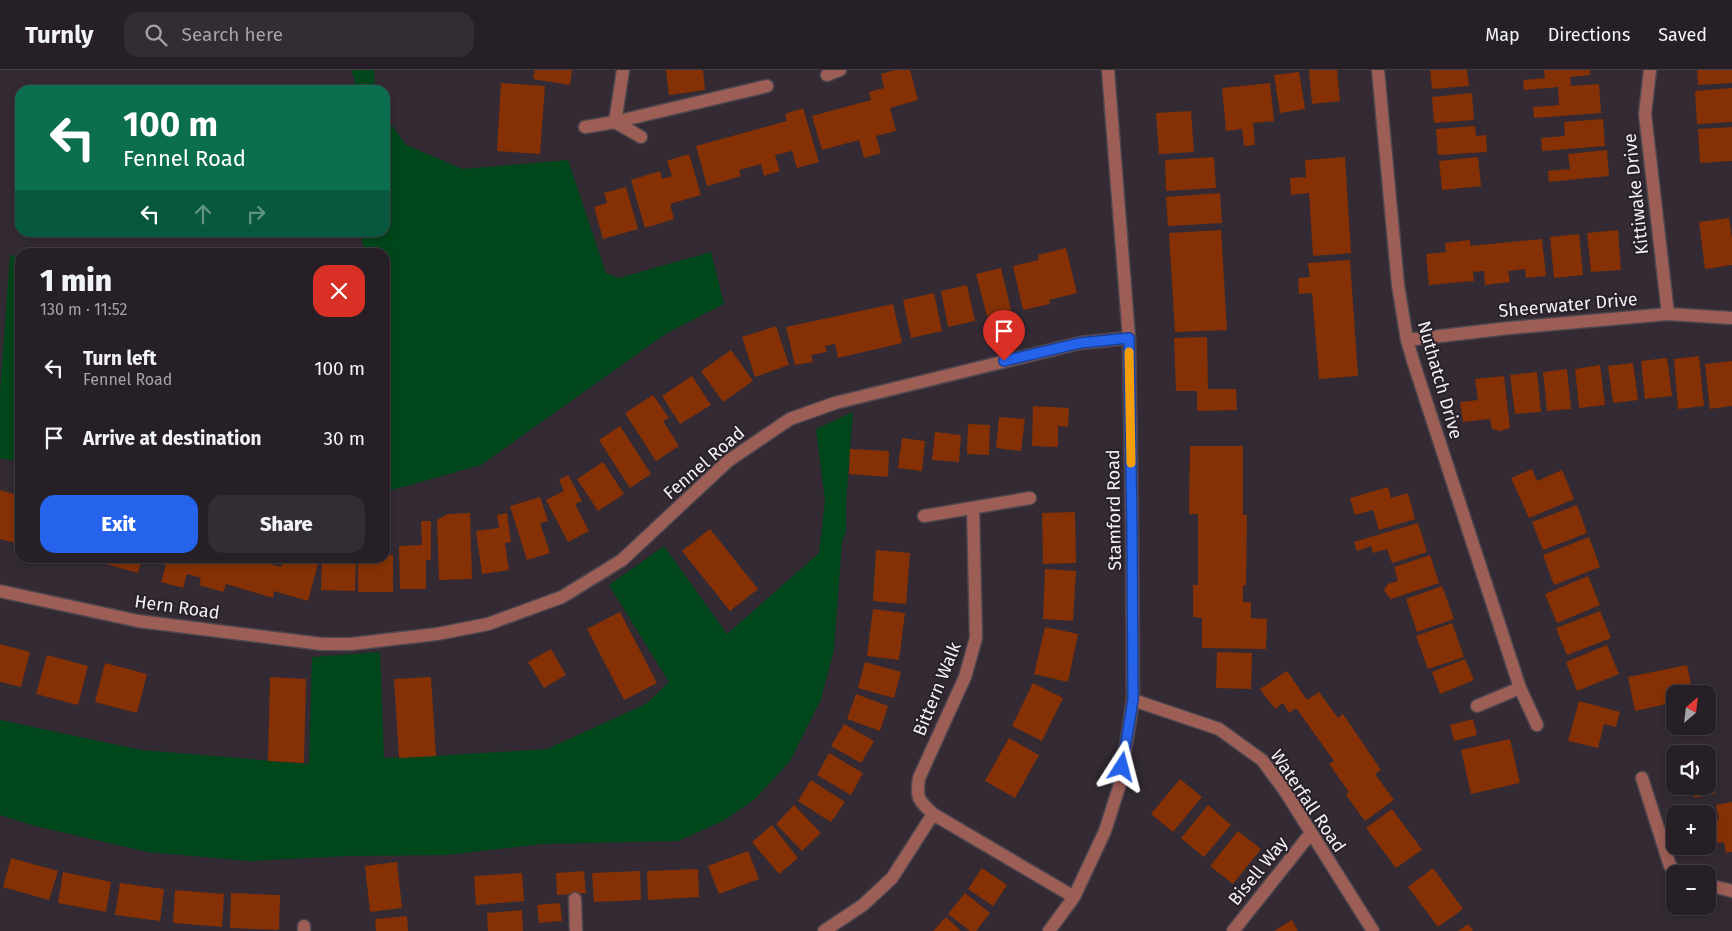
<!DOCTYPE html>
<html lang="en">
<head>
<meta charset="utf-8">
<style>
  :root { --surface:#262026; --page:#322d32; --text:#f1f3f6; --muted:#a4a3a7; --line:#423e43; --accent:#2563eb }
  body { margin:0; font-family:"Fira Sans",sans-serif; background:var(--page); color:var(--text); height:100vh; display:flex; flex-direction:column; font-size:19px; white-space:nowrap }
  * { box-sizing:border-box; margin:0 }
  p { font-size:16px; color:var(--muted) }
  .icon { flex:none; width:28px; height:28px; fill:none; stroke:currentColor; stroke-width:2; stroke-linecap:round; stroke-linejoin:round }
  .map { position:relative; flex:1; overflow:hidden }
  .drawer { position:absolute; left:15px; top:178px; width:375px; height:315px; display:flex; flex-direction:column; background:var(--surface); border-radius:15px; box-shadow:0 2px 8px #0003,0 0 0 1px var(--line) }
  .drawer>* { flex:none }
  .hud { position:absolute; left:15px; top:15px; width:375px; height:152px; border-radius:15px; box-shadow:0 2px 8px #0003,0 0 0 1px var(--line); background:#0b6e4f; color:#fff; overflow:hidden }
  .needle { width:32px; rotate:28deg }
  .tools { position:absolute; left:1666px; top:615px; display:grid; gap:10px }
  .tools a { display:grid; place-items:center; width:50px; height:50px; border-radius:10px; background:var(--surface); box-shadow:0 2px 8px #0003,0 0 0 1px var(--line); font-size:25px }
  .pin { position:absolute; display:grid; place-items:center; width:42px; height:42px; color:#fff; margin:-51px -21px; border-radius:50% 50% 50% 0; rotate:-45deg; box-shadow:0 0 5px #0007 }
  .pin .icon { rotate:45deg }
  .me { position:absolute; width:55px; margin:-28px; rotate:9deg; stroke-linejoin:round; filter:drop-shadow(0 0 4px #0008) }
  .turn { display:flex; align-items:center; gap:18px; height:105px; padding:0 25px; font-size:22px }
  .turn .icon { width:65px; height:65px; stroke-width:2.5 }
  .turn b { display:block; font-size:35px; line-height:42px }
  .lanes { display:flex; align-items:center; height:48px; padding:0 25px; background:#0003; justify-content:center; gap:25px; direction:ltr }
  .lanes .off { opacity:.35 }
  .round { display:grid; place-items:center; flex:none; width:52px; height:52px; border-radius:15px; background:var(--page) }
  .overview { display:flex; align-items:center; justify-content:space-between; height:85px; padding:0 25px }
  h1 { font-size:30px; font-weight:800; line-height:38px }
  .action { display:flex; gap:10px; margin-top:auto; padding:10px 25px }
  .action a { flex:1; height:58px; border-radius:15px; background:var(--accent); color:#fff; font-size:20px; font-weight:800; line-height:58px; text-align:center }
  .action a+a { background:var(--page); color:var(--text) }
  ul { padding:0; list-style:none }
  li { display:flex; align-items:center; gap:15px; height:70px; padding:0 25px }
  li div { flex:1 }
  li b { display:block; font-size:19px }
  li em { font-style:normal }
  header { display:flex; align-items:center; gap:30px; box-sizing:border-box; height:70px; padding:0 25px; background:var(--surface); border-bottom:1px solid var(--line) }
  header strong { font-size:24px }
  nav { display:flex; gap:28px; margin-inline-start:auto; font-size:18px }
  .search { width:350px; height:45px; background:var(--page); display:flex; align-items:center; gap:12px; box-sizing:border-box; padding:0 18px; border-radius:15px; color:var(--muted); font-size:19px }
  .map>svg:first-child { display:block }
  .green { fill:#00461b }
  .building { fill:#853105 }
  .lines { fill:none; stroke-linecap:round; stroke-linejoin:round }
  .lane-casing { stroke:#4e464e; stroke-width:15 }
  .street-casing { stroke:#4e464e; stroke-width:15 }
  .lane { stroke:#9c5e55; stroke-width:12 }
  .street { stroke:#9c5e55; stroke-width:12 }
  .route-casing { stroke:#184099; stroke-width:12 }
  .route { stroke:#2563eb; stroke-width:9 }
  .slow { stroke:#f59e0b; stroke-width:9 }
  .labels { text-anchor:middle; stroke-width:4; stroke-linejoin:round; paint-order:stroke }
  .street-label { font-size:18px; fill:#f5eff5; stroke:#292129 }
</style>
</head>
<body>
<header>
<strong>Turnly</strong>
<div class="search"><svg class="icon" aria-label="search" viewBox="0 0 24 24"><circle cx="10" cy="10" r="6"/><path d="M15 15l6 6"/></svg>Search here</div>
<nav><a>Map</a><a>Directions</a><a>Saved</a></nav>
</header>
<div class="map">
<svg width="1732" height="861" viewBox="0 0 1732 861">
  <rect width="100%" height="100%" fill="#332a33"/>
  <path class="green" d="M351 0H374L375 20H351L355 11Z
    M385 46 406 75 463 99 568 90 606 203 619 208 711 182 724 234 667 263 481 395 385 422V182H365L360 163 385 162Z
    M10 185 20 186V392L0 388V322Z
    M853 342 846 433V461L842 472 834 580 821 629 790 691 755 729 723 751 678 771 542 774 446 785 347 786 249 791 148 782 35 756 0 745V650L141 680 309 694 312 587 380 582 384 688 436 686 547 679 646 634 669 612 609 515 664 476 727 564 819 483 825 431 816 359Z"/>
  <path class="building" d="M535 0H572L570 15 533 9Z
    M666 0H703L705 20 669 25Z
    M895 0H910L918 30 890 38 896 61 876 66 881 83 864 88 859 70 822 80 812 46 871 30 869 22 884 18 881 4Z
    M1309 0H1337L1340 31 1312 34Z
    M1430 0H1467L1469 16 1432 19Z
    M1544 0H1590V5L1570 7 1571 16 1599 14 1601 43 1534 48 1533 37 1559 35 1558 17 1524 20 1523 10 1545 8Z
    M1697 0H1732V13L1698 15Z
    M1299 2 1305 39 1280 43 1274 5Z
    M501 13 545 16 540 84 497 81Z
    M1270 13 1274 51 1253 53 1255 75 1244 76 1242 59 1226 61 1222 18Z
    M1732 18V52L1697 54 1695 21Z
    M1472 23 1474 50 1434 53 1432 27Z
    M803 38 819 92 797 98 792 81 775 85 780 101 764 106 761 94 739 100 741 106 707 116 696 76 787 51 785 44Z
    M1191 41 1194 82 1159 84 1156 43Z
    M1603 49 1605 76 1542 81 1541 68 1565 66 1564 52Z
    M1475 56 1476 66 1486 65 1487 82 1438 85 1436 59Z
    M1732 57V91L1700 93 1698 59Z
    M1607 80 1609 106 1549 112 1548 101 1570 99 1568 84Z
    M689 84 701 125 670 134 674 149 645 158 631 110 660 101 662 109 672 106 667 91Z
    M1214 87 1216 118 1166 121 1165 90Z
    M1345 87 1351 183 1313 186 1309 123 1291 125 1290 108 1306 107 1305 90Z
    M1478 87 1481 116 1442 120 1439 91Z
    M626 117 638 159 603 169 594 137 607 133 604 123Z
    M1220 123 1222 153 1168 156 1166 127Z
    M1729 148 1732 168V195L1705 199 1699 152Z
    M1221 160 1227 260 1175 262 1169 163Z
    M1618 160 1621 200 1591 202 1587 163Z
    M1579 164 1583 205 1554 208 1550 167Z
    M1542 169 1546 206 1526 208 1525 199 1508 201 1510 212 1485 215 1484 201 1473 202 1474 211 1429 215 1426 184 1446 182 1445 173 1470 170V176Z
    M1066 178 1077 223 1049 230 1050 234 1023 240 1013 196 1039 190 1038 185Z
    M1350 190 1358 306 1319 309 1312 223 1299 224 1298 208 1310 207 1308 193Z
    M1001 198 1011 240 987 246 976 204Z
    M967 215 975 251 948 257 941 221Z
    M934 223 942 261 911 268 903 230Z
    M893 234 902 273 838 288 835 274 825 276 827 282 811 285 813 292 795 295 786 257Z
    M776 256 789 295 755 307 742 267Z
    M1207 267 1208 319H1236L1237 340 1197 341V321H1176L1174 268Z
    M731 280 753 311 723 332 701 301Z
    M1699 286 1704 336 1678 339 1674 289Z
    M1667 288 1672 326 1645 329 1641 291Z
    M1732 291V336L1710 339 1705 294Z
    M1633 293 1638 330 1613 333 1608 296Z
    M1600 295 1605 335 1579 338 1575 299Z
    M1567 299 1571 339 1547 341 1543 302Z
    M1537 302 1541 342 1515 344 1510 305Z
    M692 306 711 335 680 354 662 326Z
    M1504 306 1510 358 1500 361 1492 359 1490 349 1463 352 1460 332 1478 330 1475 309Z
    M653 325 669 348 663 351 679 376 656 391 625 343Z
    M1033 336 1069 338 1068 357 1058 356V377L1032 376Z
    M999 347 1025 349 1021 381 996 378Z
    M968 354 990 355 989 385 967 384Z
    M620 356 651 404 630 418 599 370Z
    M935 362 961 365 959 392 932 390Z
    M902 368 925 371 922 401 898 398Z
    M1190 376H1243V445H1247L1246 516 1243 515V532H1251V548L1267 549 1266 579 1202 578V548L1193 547V515H1198V444H1189Z
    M850 379 889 381 888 407 849 404Z
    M603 392 624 424 598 441 577 409Z
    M1532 399 1537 411 1562 400 1574 429 1529 448 1511 408Z
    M568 405 582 431 575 434 589 461 568 472 546 430 564 421 559 410Z
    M1388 417 1391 428 1408 423 1415 449 1379 460 1373 440 1355 445 1350 428Z
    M0 420 20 426V474L0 469Z
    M540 427 548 451 540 453 550 483 527 490 510 436Z
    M1577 435 1587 463 1543 480 1532 452Z
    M1075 442 1076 493 1043 494 1042 443Z
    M470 443 472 509 439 510 437 450 448 444Z
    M507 443 511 472 505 473 509 500 482 504 476 461 499 458 497 445Z
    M421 451H431V490H426V519H400L399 476 422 475Z
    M1418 453 1427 482 1392 493 1387 479 1373 483 1371 476 1357 481 1354 472Z
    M710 459 758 519 730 541 682 481Z
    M1589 467 1600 497 1554 515 1543 485Z
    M876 480 910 483 906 534 873 531Z
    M385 485H393V522H358V488H385Z
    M1430 485 1439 513 1391 529 1388 526 1384 520 1388 514 1398 511 1394 497Z
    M103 488H142L138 503 102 493Z
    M144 488H248L281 497 284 488H296L318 494 308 531 274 521 273 528 226 514 223 522 199 515 201 508 187 504 183 518 161 512 166 495Z
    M322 488 356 489 355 521 321 520Z
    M1045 499 1076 501 1073 551 1043 549Z
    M1588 506 1600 535 1557 553 1545 524Z
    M1442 516 1454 549 1417 562 1406 529Z
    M873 539 905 543 899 590 867 586Z
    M1600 541 1611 568 1567 585 1556 558Z
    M620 542 657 613 624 630 587 559Z
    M1452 553 1464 587 1428 599 1416 566Z
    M1045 557 1078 564 1068 612 1034 604Z
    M0 574 30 582 21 617 0 612Z
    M1607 575 1619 604 1577 621 1566 592Z
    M551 579 566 605 544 618 528 592Z
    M1217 582 1252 583 1251 619 1216 618Z
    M47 585 88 596 78 635 36 624Z
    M1465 589 1474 610 1440 624 1432 602Z
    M865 592 901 602 894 628 858 618Z
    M105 593 147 604 137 643 95 632Z
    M1687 595 1693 624H1675V632L1635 641 1628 607Z
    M1287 601 1307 630 1319 622 1338 648 1343 644 1381 700 1375 704 1394 730 1365 751 1346 725 1349 722 1329 694 1334 691 1296 638 1289 643 1283 633 1275 639 1260 619Z
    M270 607 306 609 304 693 268 691Z
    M431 607 436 686 399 688 394 609Z
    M1033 613 1063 628 1042 671 1012 656Z
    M856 624 888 636 880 661 847 649Z
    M1579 631 1620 642 1616 657 1604 654 1598 678 1568 671Z
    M1473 649 1477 665 1454 671 1450 655Z
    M844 654 874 671 861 693 831 676Z
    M1009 668 1039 685 1015 728 985 711Z
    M1510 669 1520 713 1471 724 1461 680Z
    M829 683 863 703 851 725 817 705Z
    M1711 701 1715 724 1694 728 1692 716H1708V702Z
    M1180 709 1202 727 1173 762 1151 744Z
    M811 710 845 732 831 752 798 731Z
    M1732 732V782L1726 783 1724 772 1708 775V751L1719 750 1716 735Z
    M794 735 821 763 802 781 776 754Z
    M1208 735 1231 755 1204 787 1181 768Z
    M1392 739 1422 780 1396 798 1366 758Z
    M772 755 798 788 779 804 752 772Z
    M1238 761 1261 779 1233 814 1210 796Z
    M748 781 759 809 719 824 708 796Z
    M11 788 58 801 49 830 3 817Z
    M397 792 402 838 370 842 365 796Z
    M982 798 1007 815 993 836 968 819Z
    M1433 798 1463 839 1438 857 1408 817Z
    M698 799 699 827 648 830 647 801Z
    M584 801 586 823 557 825 556 803Z
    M640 801 641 830 594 832 592 803Z
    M63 802 111 812 106 842 58 833Z
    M522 803 524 831 476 835 474 806Z
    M120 813 164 819 160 851 115 845Z
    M175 820 224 824 222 857 173 853Z
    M231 823 280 825 279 860 230 858Z
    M965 823 990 843 976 861H970L948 844Z
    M560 833 562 851 539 853 537 835Z
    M522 840 523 861H488L487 843Z
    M407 846 408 861H376L375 849Z
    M946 847 961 861H933Z
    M1292 850 1298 861H1274Z
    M1468 854 1473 861H1458Z"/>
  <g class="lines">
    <defs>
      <path id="lane" d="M827 5 840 0
        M615 52 767 16"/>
      <path id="street" d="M1378 0 1398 215 1407 270 1414 294 1520 618 1537 655
        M1650 0 1645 44 1668 244
        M615 52 623 0
        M585 57 615 52 641 67
        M1407 270 1509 258 1668 244 1732 248
        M924 446 1030 428
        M0 521 138 551 322 574H351L437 564 488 554 562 527 622 490 728 391 790 349 835 333 1080 273 1129 268
        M1133 630 1219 659 1262 690 1285 721 1373 861
        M1477 636 1520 618
        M1642 708 1670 796 1679 804
        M933 744 1074 827
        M1708 815 1732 821
        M575 829 576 861
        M304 856V861
        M824 861 863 835 892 808 933 744C918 730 916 728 919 708L965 607 976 568 973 438
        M1049 861 1074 827 1105 761 1120 714 1133 630 1132 460 1129 268 1108 0
        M1233 861 1311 763"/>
    </defs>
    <use href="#lane" class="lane-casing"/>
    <use href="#street" class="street-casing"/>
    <use href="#lane" class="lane"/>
    <use href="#street" class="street"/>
  </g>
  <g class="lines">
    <defs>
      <path id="route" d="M1004 291 1080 273 1129 268 1132 460 1133 630 1122 697"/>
    </defs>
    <use href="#route" class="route-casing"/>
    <use href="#route" class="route"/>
    <path class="slow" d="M1129 282 1131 393"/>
  </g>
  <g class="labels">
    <g class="street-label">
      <text transform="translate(1636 124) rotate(-96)" y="6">Kittiwake Drive</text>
      <text transform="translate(1568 235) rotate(-5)" y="6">Sheerwater Drive</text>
      <text transform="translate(1440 310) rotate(74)" y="6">Nuthatch Drive</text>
      <text transform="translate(704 393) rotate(-41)" y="6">Fennel Road</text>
      <text transform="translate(1114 440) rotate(-91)" y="6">Stamford Road</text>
      <text transform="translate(177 537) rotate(8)" y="6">Hern Road</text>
      <text transform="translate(937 619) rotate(-68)" y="6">Bittern Walk</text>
      <text transform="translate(1308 731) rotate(56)" y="6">Waterfall Road</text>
      <text transform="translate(1258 801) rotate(-51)" y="6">Bisell Way</text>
    </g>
  </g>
</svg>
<div class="tools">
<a><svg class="needle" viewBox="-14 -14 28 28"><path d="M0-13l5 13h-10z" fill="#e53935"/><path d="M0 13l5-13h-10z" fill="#a4a3a7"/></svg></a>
<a><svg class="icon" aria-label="sound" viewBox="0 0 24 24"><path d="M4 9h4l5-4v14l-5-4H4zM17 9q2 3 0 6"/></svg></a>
<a>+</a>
<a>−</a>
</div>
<div class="pin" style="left:1004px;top:291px;background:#d93025"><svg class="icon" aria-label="arrive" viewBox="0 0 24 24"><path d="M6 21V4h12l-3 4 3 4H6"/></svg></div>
<svg class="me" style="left:1122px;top:697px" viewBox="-20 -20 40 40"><path d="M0-17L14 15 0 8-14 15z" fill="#2563eb" stroke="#fff" stroke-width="4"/></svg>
<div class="hud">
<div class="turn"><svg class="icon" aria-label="left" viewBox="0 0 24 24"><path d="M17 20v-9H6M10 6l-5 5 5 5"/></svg><div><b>100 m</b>Fennel Road</div></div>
<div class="lanes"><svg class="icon" aria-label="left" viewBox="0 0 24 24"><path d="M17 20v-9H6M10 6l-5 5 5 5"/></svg><svg class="icon off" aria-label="ahead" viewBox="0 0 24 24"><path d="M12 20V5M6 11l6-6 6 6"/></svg><svg class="icon off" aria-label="right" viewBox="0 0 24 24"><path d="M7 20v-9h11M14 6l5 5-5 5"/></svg></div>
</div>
<section class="drawer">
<div class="overview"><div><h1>1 min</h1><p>130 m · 11:52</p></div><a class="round" style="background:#d93025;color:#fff"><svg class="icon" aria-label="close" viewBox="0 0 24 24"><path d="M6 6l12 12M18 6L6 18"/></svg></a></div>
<ul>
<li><svg class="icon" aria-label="left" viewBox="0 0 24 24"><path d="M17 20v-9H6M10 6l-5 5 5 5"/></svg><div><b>Turn left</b><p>Fennel Road</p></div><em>100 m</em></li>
<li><svg class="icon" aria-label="arrive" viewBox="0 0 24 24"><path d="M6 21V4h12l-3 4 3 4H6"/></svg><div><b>Arrive at destination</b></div><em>30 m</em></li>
</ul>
<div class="action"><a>Exit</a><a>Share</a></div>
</section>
</div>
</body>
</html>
